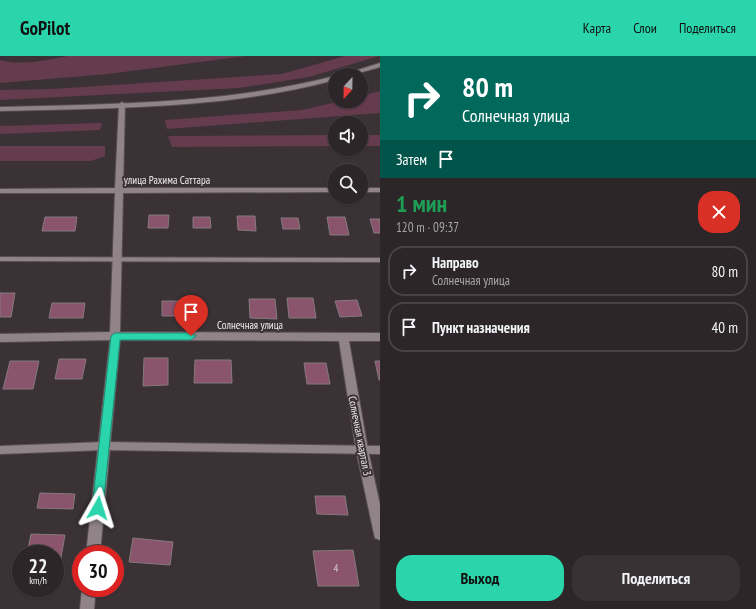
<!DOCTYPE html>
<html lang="ru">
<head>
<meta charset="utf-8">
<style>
  :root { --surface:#2c2628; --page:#383234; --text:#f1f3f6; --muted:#a6a5a8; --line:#484345; --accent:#2ad5ac }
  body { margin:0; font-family:"PT Sans Narrow",sans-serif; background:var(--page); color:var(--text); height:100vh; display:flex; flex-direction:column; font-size:15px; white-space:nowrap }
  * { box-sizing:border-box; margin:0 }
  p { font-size:13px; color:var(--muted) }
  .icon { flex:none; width:22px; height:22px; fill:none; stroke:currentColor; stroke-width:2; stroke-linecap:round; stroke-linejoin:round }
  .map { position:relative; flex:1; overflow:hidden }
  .drawer { display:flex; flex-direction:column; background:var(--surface); width:376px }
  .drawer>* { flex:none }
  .guide { background:#00695c; color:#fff; overflow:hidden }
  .needle { width:26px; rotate:202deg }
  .fabs { position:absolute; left:328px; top:12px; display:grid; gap:8px }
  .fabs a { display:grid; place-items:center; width:40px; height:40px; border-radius:50%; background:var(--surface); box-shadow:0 1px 3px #0004,0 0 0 1px var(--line); font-size:20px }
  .speed { position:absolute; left:12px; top:489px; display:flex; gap:8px; font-size:20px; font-weight:700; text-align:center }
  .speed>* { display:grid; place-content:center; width:52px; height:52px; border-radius:50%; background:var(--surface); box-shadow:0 1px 3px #0004,0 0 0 1px var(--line); line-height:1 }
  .speed small { font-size:10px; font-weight:400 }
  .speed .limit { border:6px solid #d22; background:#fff; color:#111 }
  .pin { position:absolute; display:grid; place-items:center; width:34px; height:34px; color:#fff; margin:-41px -17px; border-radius:50% 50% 50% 0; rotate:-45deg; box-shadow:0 0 4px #0007 }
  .pin .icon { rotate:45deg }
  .me { position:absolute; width:44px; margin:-22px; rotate:6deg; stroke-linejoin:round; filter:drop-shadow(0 0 3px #0008) }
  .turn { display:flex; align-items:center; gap:14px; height:84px; padding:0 16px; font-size:18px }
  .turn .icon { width:52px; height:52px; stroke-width:2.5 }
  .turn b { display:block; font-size:28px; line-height:34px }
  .then { display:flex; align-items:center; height:38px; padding:0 16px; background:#0003; gap:8px; font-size:15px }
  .round { display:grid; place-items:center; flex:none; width:42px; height:42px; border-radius:16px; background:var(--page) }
  .head { display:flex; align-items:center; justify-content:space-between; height:68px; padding:0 16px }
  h1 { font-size:24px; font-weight:600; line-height:30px; color:#1e9e55 }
  .cta { display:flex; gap:8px; margin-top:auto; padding:8px 16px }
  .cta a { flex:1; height:46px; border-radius:16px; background:var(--accent); color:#111; font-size:16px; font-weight:600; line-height:46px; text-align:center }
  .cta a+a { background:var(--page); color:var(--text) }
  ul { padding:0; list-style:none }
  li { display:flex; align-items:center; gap:12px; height:50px; margin:0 8px 6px; padding:0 8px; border:2px solid var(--line); border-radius:16px }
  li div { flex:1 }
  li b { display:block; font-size:15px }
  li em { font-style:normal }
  header { display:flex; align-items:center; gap:24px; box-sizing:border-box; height:56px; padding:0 20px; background:var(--accent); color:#111 }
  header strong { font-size:19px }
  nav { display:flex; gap:22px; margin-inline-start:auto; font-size:14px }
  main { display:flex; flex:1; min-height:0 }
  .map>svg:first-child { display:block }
  .green { fill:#653b4e }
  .building { fill:#8a546c; stroke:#857a7e }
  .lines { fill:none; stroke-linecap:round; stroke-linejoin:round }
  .lane-casing { stroke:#585053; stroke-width:2 }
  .street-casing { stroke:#585053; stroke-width:2 }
  .secondary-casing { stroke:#585053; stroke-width:2 }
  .lane { fill:#908489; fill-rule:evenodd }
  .street { fill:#908489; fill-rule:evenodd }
  .secondary { fill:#908489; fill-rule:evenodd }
  .route { fill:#2ad5ac; stroke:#1b8a70 }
  .labels { text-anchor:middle; stroke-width:4; stroke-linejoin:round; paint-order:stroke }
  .street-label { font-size:11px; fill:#f1ebed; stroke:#3b3236 }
  .near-number-label { font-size:11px; fill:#d7c5cd }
</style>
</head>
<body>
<header>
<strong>GoPilot</strong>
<nav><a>Карта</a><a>Слои</a><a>Поделиться</a></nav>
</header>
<main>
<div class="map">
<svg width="380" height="553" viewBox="0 0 380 553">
  <rect width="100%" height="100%" fill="#3b3236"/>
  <path class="green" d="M68 0H246L108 18 0 27V4C21 10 47 4 68 0Z
    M345 0H379L309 21 239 32 0 44V34L52 33 282 18Z
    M380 35V57L167 73 165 64 302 54 341 45H361V40Z
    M102 67 100 74 0 78V70Z
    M335 79V90L172 91 168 80Z
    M361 79H380V90H361Z
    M0 90H105V100L91 105H0Z"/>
  <path class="building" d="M149 159H169L168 172H148Z
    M237 160H255L256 175 238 174Z
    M45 161H77L75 175H42Z
    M193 161H210L211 172H193Z
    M327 161H345L349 179H330Z
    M281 162H298L300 173H283Z
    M370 163H380V177H374Z
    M0 237H15L11 261H0Z
    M287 242H313L316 262H289Z
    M249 243H275L277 263 250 262Z
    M357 244 362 260 340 261 335 245Z
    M162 245H203L204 260H162Z
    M52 247H85L83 262H49Z
    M144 302H168V329L143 330Z
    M59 303H86L82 323H55Z
    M195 304H231L232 327H194Z
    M10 305H39L33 333H3Z
    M375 305H380V324H379Z
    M304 307H326L330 328H307Z
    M40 437 75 438 73 453 37 452Z
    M315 440H345L348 459 317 458Z
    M31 478 65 479 59 513H55V498H27Z
    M133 482 173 486 170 509 129 506Z
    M353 494 359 530H318L313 495Z"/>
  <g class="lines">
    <defs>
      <path id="lane" d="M0 201 380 202V206L0 205Z
        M104 386 380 390V398L104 394 0 398V390Z"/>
      <path id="street" d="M122 46 125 48 123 132H335V136L123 137 120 276 380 277V285H349L368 394 380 449V484L375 482 374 478 356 394 339 285 120 284 100 498H86L110 284 0 286V278L110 276 115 137H0V133L115 132 119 48Z
        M361 132H380V136H361Z
        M82 532H96L94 553H80Z"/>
      <path id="secondary" d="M380 7V11L352 19H342Z
        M335 20V24C227 53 112 52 0 55V51C112 48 226 48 335 20Z"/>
    </defs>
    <use href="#lane" class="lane-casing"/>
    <use href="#street" class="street-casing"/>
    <use href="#secondary" class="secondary-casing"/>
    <use href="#lane" class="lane"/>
    <use href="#street" class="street"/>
    <use href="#secondary" class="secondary"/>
  </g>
  <path class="route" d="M115 277H191L196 280 191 284H120L103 452 102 456 98 457 94 456 92 452 111 280Z"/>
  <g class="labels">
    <g class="street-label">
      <text x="167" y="128">улица Рахима Саттара</text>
      <text x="250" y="273">Солнечная улица</text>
      <text transform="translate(360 380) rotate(79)" y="4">Солнечная квартал 3</text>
    </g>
    <g class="near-number-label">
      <text x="336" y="516">4</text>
    </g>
  </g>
</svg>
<div class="fabs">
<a><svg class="needle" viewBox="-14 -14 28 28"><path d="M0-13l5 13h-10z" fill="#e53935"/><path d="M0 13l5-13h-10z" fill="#a6a5a8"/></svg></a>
<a><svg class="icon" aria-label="sound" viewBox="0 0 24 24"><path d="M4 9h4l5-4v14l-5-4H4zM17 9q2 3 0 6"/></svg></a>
<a><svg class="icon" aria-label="search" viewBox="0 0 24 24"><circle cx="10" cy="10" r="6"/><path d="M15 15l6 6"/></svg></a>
</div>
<div class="speed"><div>22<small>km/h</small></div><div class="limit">30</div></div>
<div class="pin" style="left:191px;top:280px;background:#d93025"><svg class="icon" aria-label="arrive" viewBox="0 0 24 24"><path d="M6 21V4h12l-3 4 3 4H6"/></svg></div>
<svg class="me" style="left:98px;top:452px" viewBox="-20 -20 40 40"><path d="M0-17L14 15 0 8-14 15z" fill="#2ad5ac" stroke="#fff" stroke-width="4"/></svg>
</div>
<section class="drawer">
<div class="guide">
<div class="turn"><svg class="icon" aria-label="right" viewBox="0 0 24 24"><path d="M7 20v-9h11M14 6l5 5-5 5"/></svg><div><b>80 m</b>Солнечная улица</div></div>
<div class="then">Затем<svg class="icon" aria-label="arrive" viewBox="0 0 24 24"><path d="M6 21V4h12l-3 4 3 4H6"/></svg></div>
</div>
<div class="head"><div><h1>1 мин</h1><p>120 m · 09:37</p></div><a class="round" style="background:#d93025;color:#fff"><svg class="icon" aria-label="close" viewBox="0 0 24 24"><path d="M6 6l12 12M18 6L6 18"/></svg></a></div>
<ul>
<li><svg class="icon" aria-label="right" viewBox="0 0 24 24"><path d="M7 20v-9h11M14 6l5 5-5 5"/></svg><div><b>Направо</b><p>Солнечная улица</p></div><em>80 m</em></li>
<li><svg class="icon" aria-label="arrive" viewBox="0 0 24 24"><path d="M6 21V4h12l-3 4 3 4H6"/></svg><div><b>Пункт назначения</b></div><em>40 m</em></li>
</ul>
<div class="cta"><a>Выход</a><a>Поделиться</a></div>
</section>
</main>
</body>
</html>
